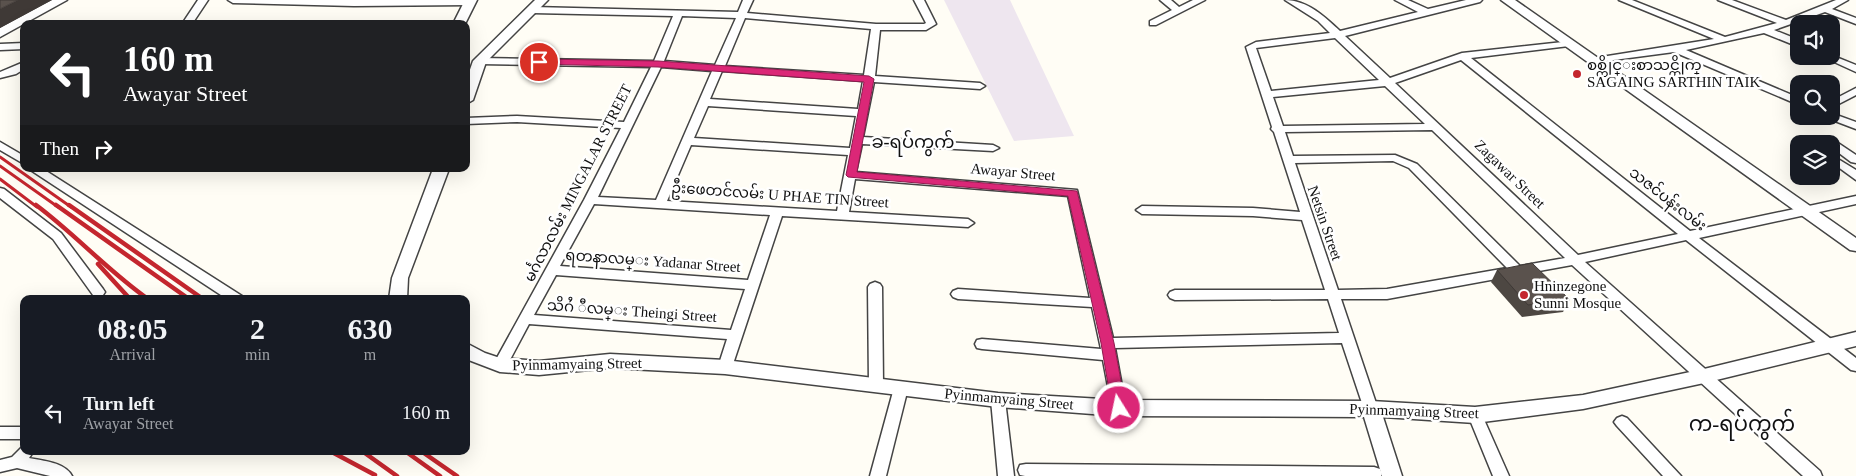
<!DOCTYPE html>
<html lang="en">
<head>
<meta charset="utf-8">
<style>
  :root { --surface:#171b24; --page:#20242c; --text:#f1f3f6; --muted:#9ea1a6 }
  body { margin:0; font-family:"Times New Roman","Noto Sans Myanmar",serif; background:var(--page); color:var(--text); height:100vh; display:flex; flex-direction:column; font-size:19px; white-space:nowrap }
  * { box-sizing:border-box; margin:0 }
  p { font-size:16px; color:var(--muted) }
  .icon { flex:none; width:28px; height:28px; fill:none; stroke:currentColor; stroke-width:2; stroke-linecap:round; stroke-linejoin:round }
  .map { position:relative; flex:1; overflow:hidden }
  .sheet { position:absolute; left:20px; top:295px; width:450px; height:160px; display:flex; flex-direction:column; background:var(--surface); border-radius:10px; box-shadow:0 5px 20px #0002 }
  .sheet>* { flex:none }
  .banner { position:absolute; left:20px; top:20px; width:450px; height:152px; border-radius:10px; box-shadow:0 5px 20px #0002; background:#202124; color:#fff; overflow:hidden }
  .tools { position:absolute; left:1790px; top:15px; display:grid; gap:10px }
  .tools a { display:grid; place-items:center; width:50px; height:50px; border-radius:10px; background:var(--surface); box-shadow:0 5px 20px #0002; font-size:25px }
  .pin { position:absolute; display:grid; place-items:center; width:42px; height:42px; color:#fff; margin:-21px; border:2px solid #fff; border-radius:50%; box-shadow:0 1px 5px #0007 }
  .me { position:absolute; width:55px; margin:-28px; rotate:350deg; stroke-linejoin:round; filter:drop-shadow(0 0 4px #0008) }
  .turn { display:flex; align-items:center; gap:18px; height:105px; padding:0 20px; font-size:22px }
  .turn .icon { width:65px; height:65px; stroke-width:2.5 }
  .turn b { display:block; font-size:35px; line-height:42px }
  .then { display:flex; align-items:center; height:48px; padding:0 20px; background:#0003; gap:10px; font-size:19px }
  .eta { display:flex; justify-content:space-evenly; align-items:center; height:85px; text-align:center }
  .eta b { font-size:30px; font-weight:700; line-height:35px }
  ul { padding:0; list-style:none }
  li { display:flex; align-items:center; gap:15px; height:65px; padding:0 20px }
  li div { flex:1 }
  li b { display:block; font-size:19px }
  li em { font-style:normal }
  .map>svg:first-child { display:block }
  .industrial { fill:#eee6ef }
  .lines { fill:none; stroke-linecap:round; stroke-linejoin:round }
  .minor-casing { stroke:#444; stroke-width:3 }
  .tertiary-casing { stroke:#444; stroke-width:3 }
  .minor { fill:#fff; fill-rule:evenodd }
  .tertiary { fill:#fff; fill-rule:evenodd }
  .rail-far1 { stroke:#c4262e; stroke-width:3 }
  .rail { stroke:#c4262e; stroke-width:4.5 }
  .wall { fill:#4d4742 }
  .shaded-wall { fill:#3f3936 }
  .building { fill:#5a524d; stroke:#3f3936 }
  .route { fill:#db2777; stroke:#8e194d }
  .poi-dot { fill:#c4262e; stroke:#fff; stroke-width:2 }
  .labels { text-anchor:middle; stroke-width:5; stroke-linejoin:round; paint-order:stroke }
  .poi-label { font-size:15px; fill:#111; stroke:#fff; text-anchor:start }
  .street-label { font-size:15px; fill:#111; stroke:#fff }
  .quarter-label { font-size:18px; fill:#111; stroke:#fff }
  .near-quarter-label { font-size:21px; fill:#111; stroke:#fff }
</style>
</head>
<body>
<div class="map">
<svg width="1856" height="476" viewBox="0 0 1856 476">
  <rect width="100%" height="100%" fill="#fffdf5"/>
  <path class="industrial" d="M944 0H1010L1074 136 1014 141Z"/>
  <g class="lines">
    <defs>
      <path id="minor" d="M198 0H208L192 24H182Z
        M228 0H473L475 2 470 5 354 6 233 3Z
        M743 0H753L747 13 876 24H924L926 23 914 0H924L936 24 926 30H880L875 76 980 83 985 86 980 89 874 82 863 137 993 145 999 148 993 151 862 144 856 172 1077 190 1113 338 1339 333 1328 299 1175 300 1170 298 1168 295 1170 292 1175 290H1325L1302 220 1253 216 1142 214 1136 210 1142 206 1253 208 1300 212 1274 132 1271 129 1272 127 1246 47 1256 42 1330 33 1318 21 1285 0C1307 0 1325 17 1340 31L1418 12 1395 0H1408L1428 9 1466 0H1482L1480 2 1345 36 1390 78 1462 53 1572 41 1574 43 1569 46 1471 58 1690 231 1856 196V204L1699 238 1856 358V371L1851 370 1686 240 1585 262 1820 471 1822 476H1803L1572 265 1387 299H1341L1378 409 1376 413 1371 415 1366 413 1364 409 1342 343 1115 348 1126 408 1124 412 1119 414 1114 412 1112 408 1103 360 982 349 977 348 975 344 977 340 982 339 1101 349 1092 307 958 299 953 297 951 294 953 291 958 289 1090 298 1068 196 855 179 849 212 968 219 974 223 968 227 782 216 732 367 730 371 725 372 720 371 718 367 727 339 529 324 505 369 500 370 495 369 493 365 584 200 621 128 517 122 466 124V118L517 116 624 122 651 67 480 64 475 61 480 58 654 61 673 16 533 13 528 10 533 7 738 12ZM682 16 736 18 715 65 664 61ZM745 18 871 29 864 75 725 66ZM1335 38 1379 80 1271 91 1256 48ZM1461 60 1678 234 1578 255 1395 83ZM661 67 712 71 656 200 598 197ZM722 71 863 81 858 109 710 99ZM1385 86 1425 124 1283 126 1273 97ZM708 106 856 116 850 148 694 138ZM1432 130 1565 258 1520 266 1417 164 1395 155 1293 156 1285 132ZM691 145 848 155 837 211 667 201ZM1393 161 1409 168 1507 268 1387 289 1338 290 1295 163ZM594 204 770 215 748 280 560 266ZM556 275 745 289 731 330 534 315Z
        M1160 0H1171L1179 7 1193 0H1205L1156 25H1150V21L1172 10Z
        M1619 0H1632L1725 37 1777 23 1718 0H1732L1786 20 1836 0H1848L1832 9 1856 18V24L1825 12 1774 30 1799 40V47L1764 33 1686 50 1799 98V105L1674 52 1591 63V59L1595 58 1714 39Z
        M24 43V49L0 50V44Z
        M1831 55 1856 65V72L1821 56H1831Z
        M24 62V69L16 74 0 78V72Z
        M1856 88V95L1831 108V101Z
        M1831 113 1856 122V129L1827 118 1826 116H1831Z
        M1829 137 1856 155V163L1851 162 1831 147V144L1825 142 1823 140Z
        M0 142 24 156V164L0 150Z
        M1838 159 1856 170V180L1834 164 1832 162Z
        M29 169H43L242 296 244 299H227Z
        M0 188 4 189 61 233 103 289 105 292 103 295H93L53 239 0 198Z
        M875 282 880 284 882 287 883 385 881 389 876 391 871 389 869 385 868 287 870 284Z
        M901 382 906 384 908 388 886 476H870L894 388 896 384Z
        M998 394 1003 396 1005 400 1014 476H998L991 400 993 396Z
        M1475 409 1480 411 1482 415 1509 476H1493L1468 415 1470 411Z
        M1622 416 1627 418 1681 476H1663L1617 426 1614 422 1617 418Z
        M0 427H24V439H0Z
        M24 445V451H34L29 458C43 461 65 462 72 476H50L17 468 0 472V460L12 457Z
        M1026 464 1374 467 1380 469 1382 474 1381 476H1025L1020 475 1018 470 1020 465Z"/>
      <path id="tertiary" d="M52 0H67L0 37V28Z
        M465 0H477L465 24H453Z
        M535 0H548L486 62 473 100 466 104V81L473 61Z
        M1501 0H1515L1856 238V251L1850 250Z
        M433 169H449L408 278 407 299H389L392 278Z
        M1856 332V346L1704 383 1583 409 1475 423 1383 417 1402 476H1382L1364 417 1119 416 998 407 725 374 610 368 539 375 500 372 466 359V343L485 353 500 358 539 361 610 354 725 360 998 393 1119 400 1371 401 1475 407 1583 395 1704 369Z"/>
    </defs>
    <use href="#minor" class="minor-casing"/>
    <use href="#tertiary" class="tertiary-casing"/>
    <use href="#minor" class="minor"/>
    <use href="#tertiary" class="tertiary"/>
    <path class="rail-far1" d="M0 157 71 207
      M0 166 58 207
      M0 179 37 207"/>
    <path class="rail" d="M36 205C75 234 108 271 148 299
      M56 205 189 299
      M69 205 203 299
      M98 264 130 299
      M330 451 375 475
      M362 451 397 476
      M405 451 440 476
      M421 451 457 476"/>
  </g>
  <path class="wall" d="M1497 270 1570 300 1563 312 1522 317 1491 282Z"/>
  <path class="shaded-wall" d="M18 0H52L0 28V9Z"/>
  <path class="building" d="M0 0H18L0 9Z
    M1532 263 1570 300 1528 305 1497 270Z"/>
  <path class="route" d="M539 59 658 61 869 76 874 79 857 172 1077 191 1114 343 1126 408 1124 412 1119 413 1114 412 1112 408 1101 343 1068 196 848 177 846 175 864 82 658 67 536 64V60Z"/>
  <g class="poi-dot">
    <circle cx="1577" cy="74" r="5"/>
    <circle cx="1524" cy="295" r="5"/>
  </g>
  <g class="labels">
    <g class="poi-label">
      <text x="1587" y="70">စစ္ကိုင္းစာသင္တိုက္<tspan x="1587" dy="17">SAGAING SARTHIN TAIK</tspan></text>
      <text x="1534" y="291">Hninzegone<tspan x="1534" dy="17">Sunni Mosque</tspan></text>
    </g>
    <g class="street-label">
      <text transform="translate(1013 172) rotate(5)" y="5">Awayar Street</text>
      <text transform="translate(1510 174) rotate(44)" y="5">Zagawar Street</text>
      <text transform="translate(578 183) rotate(-63)" y="5">မင်္ဂလာလမ်း MINGALAR STREET</text>
      <text transform="translate(780 195) rotate(4)" y="5">ဦးဖေတင်လမ်း U PHAE TIN Street</text>
      <text transform="translate(1668 199) rotate(38)" y="5">သဇင်ပန်းလမ်း</text>
      <text transform="translate(1325 223) rotate(71)" y="5">Netsin Street</text>
      <text transform="translate(653 261) rotate(4)" y="5">ရတနာလမ္း Yadanar Street</text>
      <text transform="translate(632 311) rotate(4)" y="5">သိဂႆ ီလမ္း Theingi Street</text>
      <text transform="translate(577 364) rotate(-1)" y="5">Pyinmamyaing Street</text>
      <text transform="translate(1009 399) rotate(5)" y="5">Pyinmamyaing Street</text>
      <text transform="translate(1414 411) rotate(2)" y="5">Pyinmamyaing Street</text>
    </g>
    <g class="quarter-label">
      <text x="913" y="148">ခ-ရပ်ကွက်</text>
    </g>
    <g class="near-quarter-label">
      <text x="1742" y="431">က-ရပ်ကွက်</text>
    </g>
  </g>
</svg>
<div class="tools">
<a><svg class="icon" aria-label="sound" viewBox="0 0 24 24"><path d="M4 9h4l5-4v14l-5-4H4zM17 9q2 3 0 6"/></svg></a>
<a><svg class="icon" aria-label="search" viewBox="0 0 24 24"><circle cx="10" cy="10" r="6"/><path d="M15 15l6 6"/></svg></a>
<a><svg class="icon" aria-label="layers" viewBox="0 0 24 24"><path d="M12 4l9 5-9 5-9-5zM3 14l9 5 9-5"/></svg></a>
</div>
<div class="pin" style="left:539px;top:62px;background:#d93025"><svg class="icon" aria-label="arrive" viewBox="0 0 24 24"><path d="M6 21V4h12l-3 4 3 4H6"/></svg></div>
<svg class="me" style="left:1119px;top:408px" viewBox="-20 -20 40 40"><circle r="17" fill="#db2777" stroke="#fff" stroke-width="3"/><path d="M0-11L8 9 0 5-8 9z" fill="#fff"/></svg>
<div class="banner">
<div class="turn"><svg class="icon" aria-label="left" viewBox="0 0 24 24"><path d="M17 20v-9H6M10 6l-5 5 5 5"/></svg><div><b>160 m</b>Awayar Street</div></div>
<div class="then">Then<svg class="icon" aria-label="right" viewBox="0 0 24 24"><path d="M7 20v-9h11M14 6l5 5-5 5"/></svg></div>
</div>
<section class="sheet">
<div class="eta">
<div><b>08:05</b><p>Arrival</p></div>
<div><b>2</b><p>min</p></div>
<div><b>630</b><p>m</p></div>
</div>
<ul>
<li><svg class="icon" aria-label="left" viewBox="0 0 24 24"><path d="M17 20v-9H6M10 6l-5 5 5 5"/></svg><div><b>Turn left</b><p>Awayar Street</p></div><em>160 m</em></li>
</ul>
</section>
</div>
</body>
</html>
